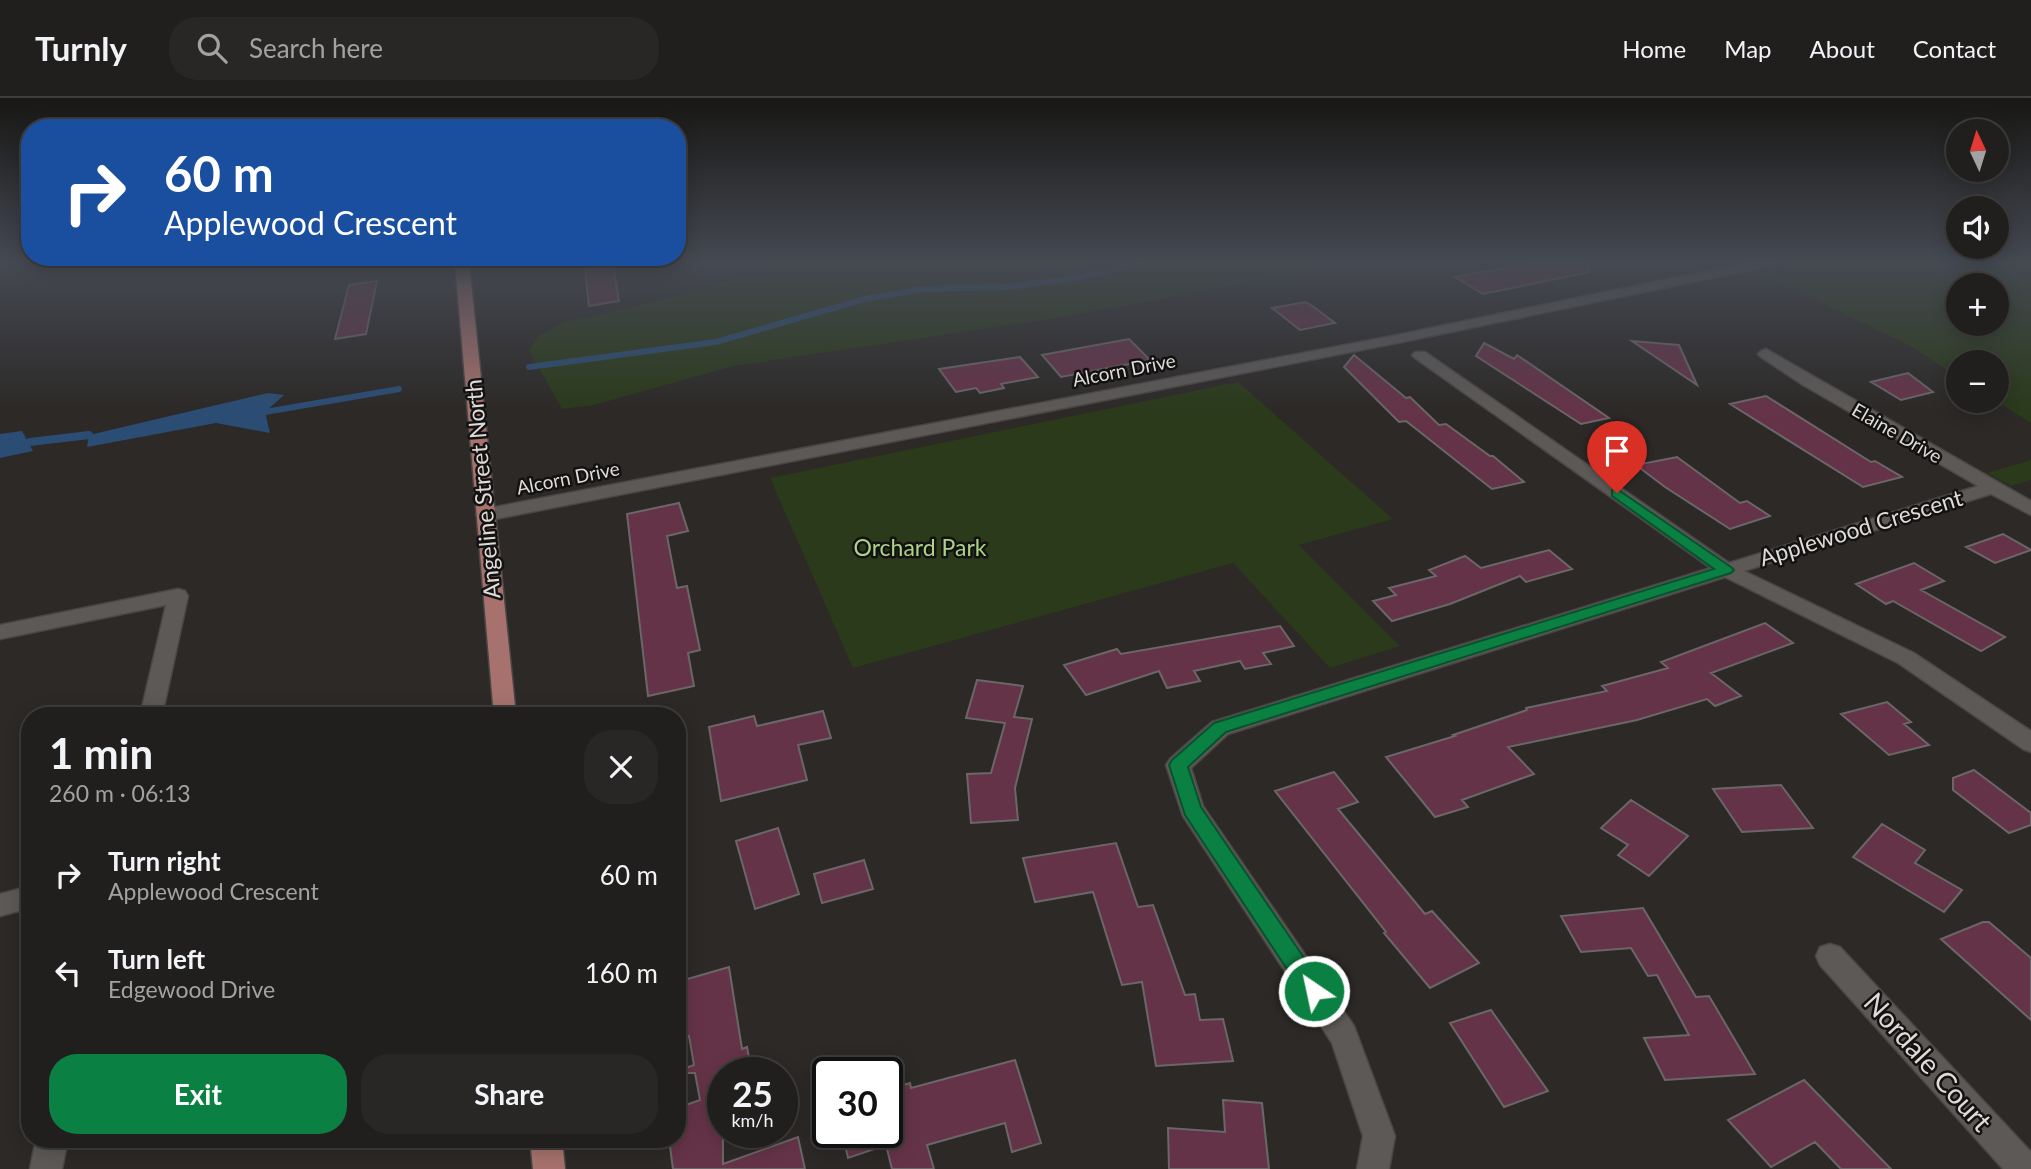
<!DOCTYPE html>
<html lang="en">
<head>
<meta charset="utf-8">
<style>
  :root { --surface:#211f1d; --page:#292726; --text:#f1f3f6; --muted:#a2a2a4; --line:#3e3d3b; --accent:#0b8043 }
  body { margin:0; font-family:Lato,sans-serif; background:var(--page); color:var(--text); height:100vh; display:flex; flex-direction:column; font-size:26px; white-space:nowrap }
  * { box-sizing:border-box; margin:0 }
  p { font-size:23px; color:var(--muted) }
  .icon { flex:none; width:38px; height:38px; fill:none; stroke:currentColor; stroke-width:2; stroke-linecap:round; stroke-linejoin:round }
  .map { position:relative; flex:1; overflow:hidden }
  .panel { position:absolute; left:21px; top:609px; width:665px; height:441px; display:flex; flex-direction:column; background:var(--surface); border-radius:28px; box-shadow:0 4px 18px #0003,0 0 0 2px var(--line) }
  .panel>* { flex:none }
  .top-card { position:absolute; left:21px; top:21px; width:665px; height:147px; border-radius:28px; box-shadow:0 4px 18px #0003,0 0 0 2px var(--line); background:#1a4fa0; color:#fff; overflow:hidden }
  .needle { width:46px; rotate:356deg }
  .fabs { position:absolute; left:1946px; top:21px; display:grid; gap:14px }
  .fabs a { display:grid; place-items:center; width:63px; height:63px; border-radius:50%; background:var(--surface); box-shadow:0 4px 18px #0003,0 0 0 2px var(--line); font-size:35px }
  .speed { position:absolute; left:707px; top:959px; display:flex; gap:14px; font-size:35px; font-weight:700; text-align:center }
  .speed>* { display:grid; place-content:center; width:91px; height:91px; border-radius:50%; background:var(--surface); box-shadow:0 4px 18px #0003,0 0 0 2px var(--line); line-height:1 }
  .speed small { font-size:18px; font-weight:400 }
  .speed .limit { border:4px solid #111; border-radius:10px; background:#fff; color:#111 }
  .pin { position:absolute; display:grid; place-items:center; width:60px; height:60px; color:#fff; margin:-72px -30px; border-radius:50% 50% 50% 0; rotate:-45deg; box-shadow:0 0 7px #0007 }
  .pin .icon { rotate:45deg }
  .me { position:absolute; width:77px; margin:-38px; rotate:326deg; stroke-linejoin:round; filter:drop-shadow(0 0 5px #0008) }
  .turn { display:flex; align-items:center; gap:24px; height:147px; padding:0 28px; font-size:32px }
  .turn .icon { width:91px; height:91px; stroke-width:2.5 }
  .turn b { display:block; font-size:49px; line-height:60px }
  .round { display:grid; place-items:center; flex:none; width:74px; height:74px; border-radius:28px; background:var(--page) }
  .headline { display:flex; align-items:center; justify-content:space-between; height:119px; padding:0 28px }
  h1 { font-size:42px; font-weight:700; line-height:52px }
  .action { display:flex; gap:14px; margin-top:auto; padding:14px 28px }
  .action a { flex:1; height:80px; border-radius:28px; background:var(--accent); color:#fff; font-size:28px; font-weight:700; line-height:80px; text-align:center }
  .action a+a { background:var(--page); color:var(--text) }
  ul { padding:0; list-style:none }
  li { display:flex; align-items:center; gap:21px; height:98px; padding:0 28px }
  li div { flex:1 }
  li b { display:block; font-size:26px }
  li em { font-style:normal }
  header { display:flex; align-items:center; gap:42px; box-sizing:border-box; height:98px; padding:0 35px; background:var(--surface); border-bottom:2px solid var(--line) }
  header strong { font-size:33px }
  nav { display:flex; gap:38px; margin-inline-start:auto; font-size:24px }
  .search { width:490px; height:63px; background:var(--page); display:flex; align-items:center; gap:18px; box-sizing:border-box; padding:0 24px; border-radius:28px; color:var(--muted); font-size:26px }
  .map>svg:first-child { display:block }
  .green { fill:#2a3a1a; fill-rule:evenodd }
  .water { fill:#2b4d74 }
  .lines { fill:none; stroke-linecap:round; stroke-linejoin:round }
  .stream-far1 { stroke:#2b4d74; stroke-width:6 }
  .stream { stroke:#2b4d74; stroke-width:8 }
  .building { fill:#653348; stroke:#6b6668; stroke-width:2 }
  .minor-casing { stroke:#494645; stroke-width:3 }
  .major-casing { stroke:#494645; stroke-width:3 }
  .minor { fill:#5d5957; fill-rule:evenodd }
  .major { fill:#a7726d; fill-rule:evenodd }
  .route { fill:#0b8043; stroke:#07532c; stroke-width:2 }
  .labels { text-anchor:middle; stroke-width:5; stroke-linejoin:round; paint-order:stroke }
  .far-street-label { font-size:19px; fill:#dedbda; stroke:#131211 }
  .street-label { font-size:23px; fill:#dedbda; stroke:#131211 }
  .park-label { font-size:23px; fill:#add289; stroke:#131211 }
  .near-street-label { font-size:28px; fill:#dedbda; stroke:#131211 }
</style>
</head>
<body>
<header>
<strong>Turnly</strong>
<div class="search"><svg class="icon" aria-label="search" viewBox="0 0 24 24"><circle cx="10" cy="10" r="6"/><path d="M15 15l6 6"/></svg>Search here</div>
<nav><a>Home</a><a>Map</a><a>About</a><a>Contact</a></nav>
</header>
<div class="map">
<svg width="2031" height="1071" viewBox="0 0 2031 1071">
  <rect width="100%" height="100%" fill="#2c2927"/>
  <path class="green" d="M796 164H1472C1430 176 1383 173 1339 168L1057 220 733 268 594 307 562 311 529 252 538 238 564 224 634 209Z
    M1826 164H2031V325L1996 303 1997 264H1958V279L1909 247 1764 177ZM1958 187H1997V226H1958Z
    M1238 284 1393 421 1299 447 1400 548 1330 570 1233 465 853 570 770 380Z
    M2031 362V382L2011 388 1987 375Z"/>
  <path class="water" d="M268 295 284 297 265 314 270 335 216 325 87 349 89 337Z
    M22 333 33 353 0 360V336Z"/>
  <g class="lines">
    <path class="stream-far1" d="M529 269 716 244 865 201 923 191 1008 189 1076 180 1143 164
      M265 314 399 291"/>
    <path class="stream" d="M30 344 89 337"/>
  </g>
  <path class="building" d="M584 164H613L619 203 589 208Z
    M1536 164H1589L1590 174 1483 196 1455 179Z
    M377 183 366 236 335 241 349 187Z
    M1306 204 1314 209 1335 225 1300 232 1272 210Z
    M1129 241 1150 262 1061 279 1042 257Z
    M1632 243 1679 247 1697 287Z
    M1484 245 1514 261 1517 257 1609 320 1581 326 1476 258Z
    M1354 257 1406 300 1410 299 1439 327 1446 326 1490 358H1493L1524 384 1492 391 1406 323 1399 324 1344 269Z
    M1020 259 1038 279 1001 286 1004 290 980 295 976 290 956 294 939 271Z
    M1908 275 1933 294 1901 302 1871 284Z
    M1766 298 1871 364 1875 363 1902 379 1863 389 1730 306Z
    M1677 359 1740 405 1747 403 1770 418 1730 431 1665 389 1636 367Z
    M679 405 688 433 667 438 677 490 687 488 700 552 688 555 694 588 648 598 627 416Z
    M2003 436 2031 452 1995 465 1966 449Z
    M1549 452 1572 471 1526 484 1520 478 1450 506 1392 523 1373 503 1396 497 1389 490 1436 478 1429 472 1465 458 1481 470Z
    M1914 465 1944 483 1921 492 2005 539 1981 553 1893 503 1886 506 1856 486Z
    M1765 525 1793 545 1711 575 1741 598 1715 608 1707 601 1637 622 1508 649 1534 676 1462 702 1468 709 1435 719 1386 659 1455 638 1453 637 1527 612 1526 610 1607 593 1602 588 1668 570 1661 564Z
    M1280 528 1294 548 1263 555 1271 566 1245 571 1240 563 1194 573 1200 583 1167 590 1159 573 1086 597 1064 567 1117 551 1121 556Z
    M977 582 1023 588 1014 619 1032 621 1015 690 1018 722 971 725 967 676 991 675 1005 625 966 620Z
    M1887 604 1911 624 1904 626 1929 647 1889 657 1841 616Z
    M823 613 831 640 798 647 807 682 721 703 709 629 754 618 757 628Z
    M1974 672 2031 715V727L2009 735 1953 692V680Z
    M1334 674 1358 704 1338 711 1425 816 1432 813 1479 865 1430 890 1384 835 1386 834 1275 693Z
    M1781 687 1813 730 1742 734 1713 691Z
    M1631 702 1688 738 1649 778 1618 757 1628 747 1601 730Z
    M1882 726 1925 752 1915 765 1962 792 1944 814 1853 759Z
    M778 730 799 796 755 811 736 743Z
    M1116 745 1138 809 1153 807 1185 897 1195 896 1200 922 1223 921 1233 963 1156 968 1142 884 1122 887 1093 794 1035 804 1023 760Z
    M864 762 873 791 822 805 814 776Z
    M1643 810 1696 899 1709 898 1755 976 1665 982 1644 940 1689 937 1657 877 1648 878 1631 850 1581 854 1561 818Z
    M1983 824H1989L2031 860V922L1941 841Z
    M729 869 742 951 747 949 752 975H723V1066L798 1039 805 1071H673L669 1041H677V1010L700 1002 695 975H684L683 971 694 967 689 938 682 940 677 914V884Z
    M1491 912 1548 993 1504 1009 1450 925Z
    M1015 962 1041 1045 1012 1054 1005 1025 927 1047 934 1071H892L886 1047 848 1060 842 1034H887V992L910 985 911 990Z
    M1804 982 1891 1071H1841L1815 1044 1771 1069 1728 1022Z
    M1223 1002 1262 1005 1269 1071H1169L1168 1030 1225 1034Z"/>
  <g class="lines">
    <defs>
      <path id="minor" d="M1751 164H1777L1770 168 1397 245 485 423 476 417 485 411 1397 237Z
        M1766 251 2031 403V417L1991 396 1744 473 1914 555 2031 633V654L2023 651 1898 565 1725 479 1228 636 1191 670 1203 708 1354 928 1395 1038 1389 1071H1357L1363 1038 1332 945 1183 718 1166 667 1170 661 1212 624 1711 470 1415 260 1412 257 1415 254H1425L1729 465 1978 388 1803 287 1761 259 1758 256 1761 253Z
        M178 491 185 493 188 498 162 618H140L166 507 0 541V527Z
        M30 788V810L0 818V796Z
        M1830 846 1840 849 2031 1054V1071H2003L1820 867 1816 858 1820 849Z
        M36 1041H68L62 1071H30Z"/>
      <path id="major" d="M455 164H469L516 618H494Z
        M530 1041H562L565 1071H533Z"/>
    </defs>
    <use href="#minor" class="minor-casing"/>
    <use href="#major" class="major-casing"/>
    <use href="#minor" class="minor"/>
    <use href="#major" class="major"/>
  </g>
  <linearGradient id="sky" x2="0" y2="1"><stop stop-color="#181715"/><stop offset="0.52" stop-color="#454952"/><stop offset="1" stop-color="#454952" stop-opacity="0"/></linearGradient>
  <rect width="2031" height="314" fill="url(#sky)"/>
  <path class="route" d="M1617 391 1731 469 1734 472 1731 475 1226 634 1188 669 1201 709 1322 886 1325 893 1322 900 1314 903 1306 900 1185 717 1169 667 1172 662 1214 625 1714 471 1612 398V392Z"/>
  <g class="labels">
    <g class="far-street-label">
      <text transform="translate(1124 272) rotate(-11)" y="7">Alcorn Drive</text>
      <text transform="translate(1897 335) rotate(30)" y="7">Elaine Drive</text>
      <text transform="translate(568 380) rotate(-11)" y="7">Alcorn Drive</text>
    </g>
    <g class="street-label">
      <text transform="translate(483 391) rotate(-95)" y="8">Angeline Street North</text>
      <text transform="translate(1861 430) rotate(-17)" y="8">Applewood Crescent</text>
    </g>
    <g class="park-label">
      <text x="920" y="458">Orchard Park</text>
    </g>
    <g class="near-street-label">
      <text transform="translate(1928 964) rotate(48)" y="10">Nordale Court</text>
    </g>
  </g>
</svg>
<div class="fabs">
<a><svg class="needle" viewBox="-14 -14 28 28"><path d="M0-13l5 13h-10z" fill="#e53935"/><path d="M0 13l5-13h-10z" fill="#a2a2a4"/></svg></a>
<a><svg class="icon" aria-label="sound" viewBox="0 0 24 24"><path d="M4 9h4l5-4v14l-5-4H4zM17 9q2 3 0 6"/></svg></a>
<a>+</a>
<a>−</a>
</div>
<div class="speed"><div>25<small>km/h</small></div><div class="limit">30</div></div>
<div class="pin" style="left:1617px;top:395px;background:#d93025"><svg class="icon" aria-label="arrive" viewBox="0 0 24 24"><path d="M6 21V4h12l-3 4 3 4H6"/></svg></div>
<svg class="me" style="left:1314px;top:893px" viewBox="-20 -20 40 40"><circle r="17" fill="#0b8043" stroke="#fff" stroke-width="3"/><path d="M0-11L8 9 0 5-8 9z" fill="#fff"/></svg>
<div class="top-card">
<div class="turn"><svg class="icon" aria-label="right" viewBox="0 0 24 24"><path d="M7 20v-9h11M14 6l5 5-5 5"/></svg><div><b>60 m</b>Applewood Crescent</div></div>
</div>
<section class="panel">
<div class="headline"><div><h1>1 min</h1><p>260 m · 06:13</p></div><a class="round"><svg class="icon" aria-label="close" viewBox="0 0 24 24"><path d="M6 6l12 12M18 6L6 18"/></svg></a></div>
<ul>
<li><svg class="icon" aria-label="right" viewBox="0 0 24 24"><path d="M7 20v-9h11M14 6l5 5-5 5"/></svg><div><b>Turn right</b><p>Applewood Crescent</p></div><em>60 m</em></li>
<li><svg class="icon" aria-label="left" viewBox="0 0 24 24"><path d="M17 20v-9H6M10 6l-5 5 5 5"/></svg><div><b>Turn left</b><p>Edgewood Drive</p></div><em>160 m</em></li>
</ul>
<div class="action"><a>Exit</a><a>Share</a></div>
</section>
</div>
</body>
</html>
